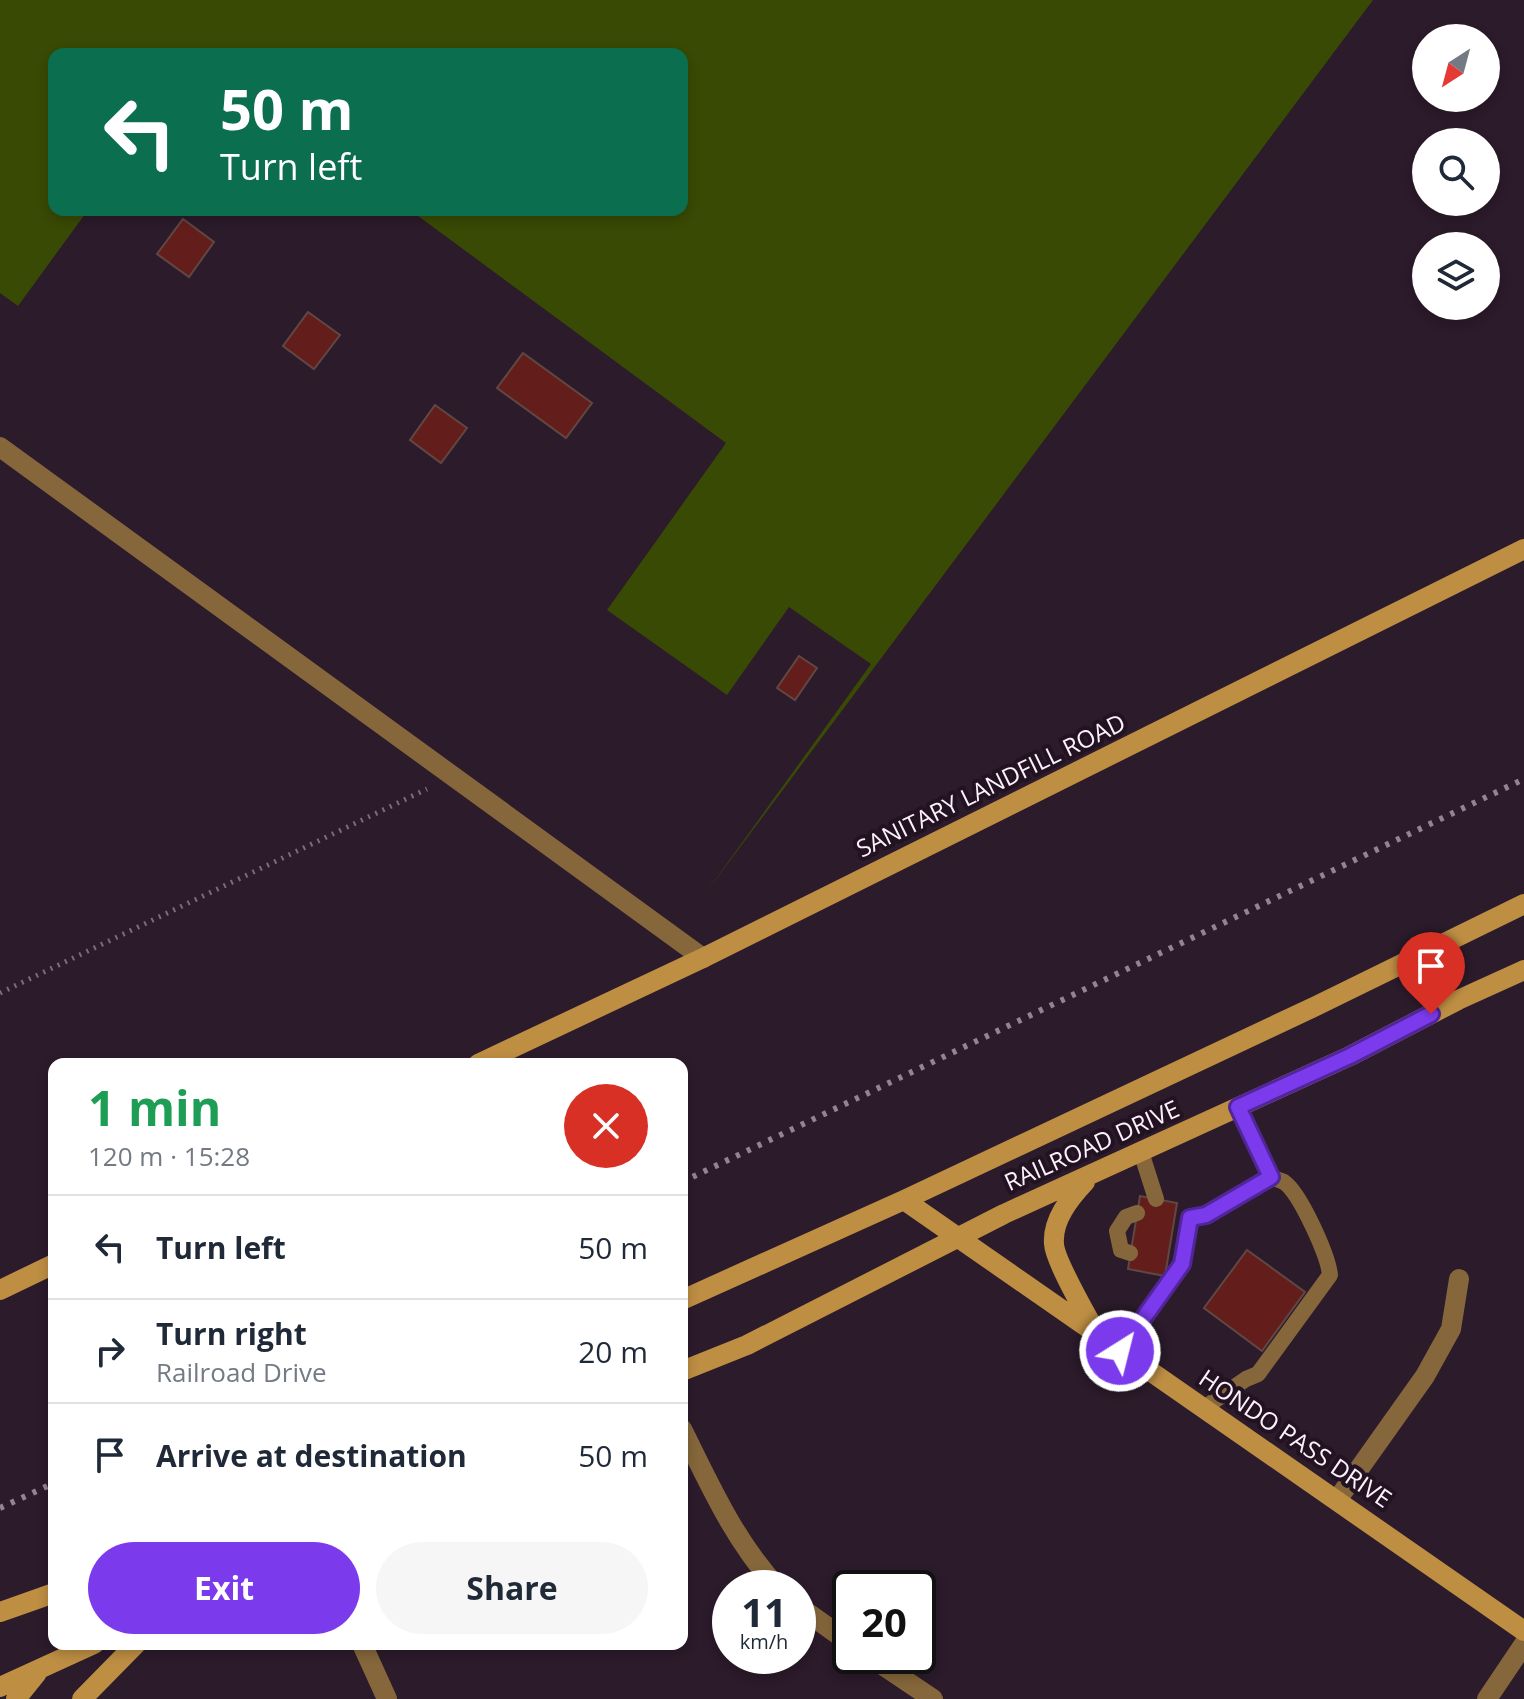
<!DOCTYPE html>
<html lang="en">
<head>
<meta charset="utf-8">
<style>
  :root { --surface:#fff; --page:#f6f6f7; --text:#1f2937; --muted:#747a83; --line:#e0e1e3; --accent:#7c3aed }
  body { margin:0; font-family:"Open Sans",sans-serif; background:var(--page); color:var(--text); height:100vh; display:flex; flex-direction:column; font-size:30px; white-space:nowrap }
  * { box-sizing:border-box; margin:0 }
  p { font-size:26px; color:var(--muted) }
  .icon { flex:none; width:44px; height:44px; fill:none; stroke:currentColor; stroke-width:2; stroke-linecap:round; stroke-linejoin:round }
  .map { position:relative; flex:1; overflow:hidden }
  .drawer { position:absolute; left:48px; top:1058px; width:640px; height:592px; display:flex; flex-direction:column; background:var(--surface); border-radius:16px; box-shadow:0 4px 12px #0003 }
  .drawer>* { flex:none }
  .hud { position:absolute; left:48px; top:48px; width:640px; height:168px; border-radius:16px; box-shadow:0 4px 12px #0003; background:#0b6e4f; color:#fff; overflow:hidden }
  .needle { width:52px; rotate:216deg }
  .controls { position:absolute; left:1412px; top:24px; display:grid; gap:16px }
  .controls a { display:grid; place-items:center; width:88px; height:88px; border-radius:50%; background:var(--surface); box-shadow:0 4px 12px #0003; font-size:40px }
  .speed { position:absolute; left:712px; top:1570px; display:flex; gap:16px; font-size:40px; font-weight:700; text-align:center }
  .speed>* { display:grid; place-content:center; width:104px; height:104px; border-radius:50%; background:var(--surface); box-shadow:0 4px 12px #0003; line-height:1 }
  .speed small { font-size:20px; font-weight:400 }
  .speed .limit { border:4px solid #111; border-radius:12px; background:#fff; color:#111 }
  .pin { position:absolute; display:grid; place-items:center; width:68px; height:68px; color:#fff; margin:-82px -34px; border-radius:50% 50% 50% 0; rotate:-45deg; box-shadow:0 0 8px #0007 }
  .pin .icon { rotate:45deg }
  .me { position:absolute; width:88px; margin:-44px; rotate:36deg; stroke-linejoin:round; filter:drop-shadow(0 0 6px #0008) }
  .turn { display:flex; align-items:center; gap:28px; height:168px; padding:0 40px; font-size:36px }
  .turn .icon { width:104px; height:104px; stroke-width:2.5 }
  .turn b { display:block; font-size:56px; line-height:68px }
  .round { display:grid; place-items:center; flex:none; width:84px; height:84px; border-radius:42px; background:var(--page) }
  .head { display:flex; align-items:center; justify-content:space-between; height:136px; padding:0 40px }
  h1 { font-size:48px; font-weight:700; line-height:60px; color:#1e9e55 }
  .cta { display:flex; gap:16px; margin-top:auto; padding:16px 40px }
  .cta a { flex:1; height:92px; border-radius:48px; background:var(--accent); color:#fff; font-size:32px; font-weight:700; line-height:92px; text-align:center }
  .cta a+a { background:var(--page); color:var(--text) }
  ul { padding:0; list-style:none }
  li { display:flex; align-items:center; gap:24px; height:104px; padding:0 40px; border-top:2px solid var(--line) }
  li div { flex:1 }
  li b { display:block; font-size:30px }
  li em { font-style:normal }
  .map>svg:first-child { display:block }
  .green { fill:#394a04 }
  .building { fill:#631e1b; stroke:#614743; stroke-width:2 }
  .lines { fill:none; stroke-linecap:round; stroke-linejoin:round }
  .path { stroke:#7b6c7a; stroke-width:5; stroke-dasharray:2 6; stroke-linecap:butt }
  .lane { stroke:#85673b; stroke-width:16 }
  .street { stroke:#85673b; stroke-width:20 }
  .secondary { stroke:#be8e43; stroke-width:20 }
  .rail { stroke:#928491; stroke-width:6; stroke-dasharray:4 8; stroke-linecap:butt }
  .route-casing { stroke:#51269a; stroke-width:20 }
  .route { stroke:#7c3aed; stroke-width:14 }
  .labels { text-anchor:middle; stroke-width:8; stroke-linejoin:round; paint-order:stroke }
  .street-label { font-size:24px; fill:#fcf1fc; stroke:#221222 }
</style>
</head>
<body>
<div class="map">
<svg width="1524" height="1699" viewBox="0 0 1524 1699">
  <rect width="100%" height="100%" fill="#2c1b2b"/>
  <path class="green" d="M0 0H1373L705 894 871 664 789 607 727 695 607 610 726 443 410 210H682V54H54V210H88L18 306 0 293Z"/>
  <path class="building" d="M183 219 214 242 189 277 157 254Z
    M308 312 340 335 314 369 283 346Z
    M523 353 592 403 566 438 497 388Z
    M435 405 467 428 441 463 410 440Z
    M799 656 817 668 795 700 777 688Z
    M1140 1196 1177 1203 1165 1276 1128 1269Z
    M1247 1250 1305 1292 1262 1351 1204 1308Z"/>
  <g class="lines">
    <path class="path" d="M0 993 427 789"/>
    <path class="lane" d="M1238 1107 1271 1177
      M1141 1152 1156 1199
      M1130 1253 1121 1250 1117 1231 1126 1217 1137 1213
      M1120 1351 1182 1264 1190 1218 1206 1215 1271 1177C1275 1179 1280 1180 1284 1182 1300 1193 1328 1255 1330 1275L1258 1374 1246 1379 1204 1408"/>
    <path class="street" d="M0 447 703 958
      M682 1429C710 1485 735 1542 778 1588
      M1337 1500 1425 1376 1451 1329 1459 1279
      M798 1606 850 1643
      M362 1644 387 1699
      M869 1656 933 1699
      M1487 1699 1524 1644"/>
    <path class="secondary" d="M478 1064 703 958 1524 549
      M1085 1182C1070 1198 1052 1220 1054 1244 1055 1261 1086 1314 1095 1331
      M904 1200 1524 1631
      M0 1290 54 1264
      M682 1300 904 1200 1316 1006 1524 904
      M682 1371 747 1345 1004 1214 1350 1056 1458 1000 1524 970
      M0 1612 54 1593
      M0 1687 94 1644
      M16 1699 37 1673
      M82 1699 136 1644"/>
    <path class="rail" d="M682 1182 1524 779
      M0 1508 54 1483"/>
  </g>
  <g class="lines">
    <defs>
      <path id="route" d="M1120 1351 1182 1264 1190 1218 1206 1215 1271 1177 1238 1107 1350 1056 1431 1014"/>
    </defs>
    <use href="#route" class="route-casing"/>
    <use href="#route" class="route"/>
  </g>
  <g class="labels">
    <g class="street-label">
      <text transform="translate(991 786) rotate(-26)" y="8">SANITARY LANDFILL ROAD</text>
      <text transform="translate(1092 1146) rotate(-24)" y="8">RAILROAD DRIVE</text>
      <text transform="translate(1295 1439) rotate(34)" y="8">HONDO PASS DRIVE</text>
    </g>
  </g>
</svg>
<div class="controls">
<a><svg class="needle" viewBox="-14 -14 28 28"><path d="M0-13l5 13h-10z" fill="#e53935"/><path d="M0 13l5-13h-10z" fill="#747a83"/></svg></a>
<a><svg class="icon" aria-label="search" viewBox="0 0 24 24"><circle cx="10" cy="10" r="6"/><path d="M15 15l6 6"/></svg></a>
<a><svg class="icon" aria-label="layers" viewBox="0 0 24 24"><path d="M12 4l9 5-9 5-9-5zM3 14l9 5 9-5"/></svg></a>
</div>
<div class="speed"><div>11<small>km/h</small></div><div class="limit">20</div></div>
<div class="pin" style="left:1431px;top:1014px;background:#d93025"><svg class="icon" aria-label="arrive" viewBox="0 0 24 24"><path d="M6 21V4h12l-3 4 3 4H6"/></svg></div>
<svg class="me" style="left:1120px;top:1351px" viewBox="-20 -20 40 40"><circle r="17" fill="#7c3aed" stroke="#fff" stroke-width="3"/><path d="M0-11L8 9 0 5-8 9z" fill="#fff"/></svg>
<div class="hud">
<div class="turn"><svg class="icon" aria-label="left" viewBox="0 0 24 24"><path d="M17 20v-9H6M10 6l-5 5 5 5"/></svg><div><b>50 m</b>Turn left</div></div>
</div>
<section class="drawer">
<div class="head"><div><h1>1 min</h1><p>120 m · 15:28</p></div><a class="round" style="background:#d93025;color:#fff"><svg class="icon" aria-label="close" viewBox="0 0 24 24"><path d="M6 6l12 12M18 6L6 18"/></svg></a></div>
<ul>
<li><svg class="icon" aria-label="left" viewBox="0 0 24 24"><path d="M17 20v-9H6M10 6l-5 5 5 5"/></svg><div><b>Turn left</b></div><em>50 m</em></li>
<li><svg class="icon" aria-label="right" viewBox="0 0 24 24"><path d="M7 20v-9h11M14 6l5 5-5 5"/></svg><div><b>Turn right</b><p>Railroad Drive</p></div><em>20 m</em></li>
<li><svg class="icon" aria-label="arrive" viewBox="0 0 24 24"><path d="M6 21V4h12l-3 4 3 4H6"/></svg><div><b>Arrive at destination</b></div><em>50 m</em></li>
</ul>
<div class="cta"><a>Exit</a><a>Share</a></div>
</section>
</div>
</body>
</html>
